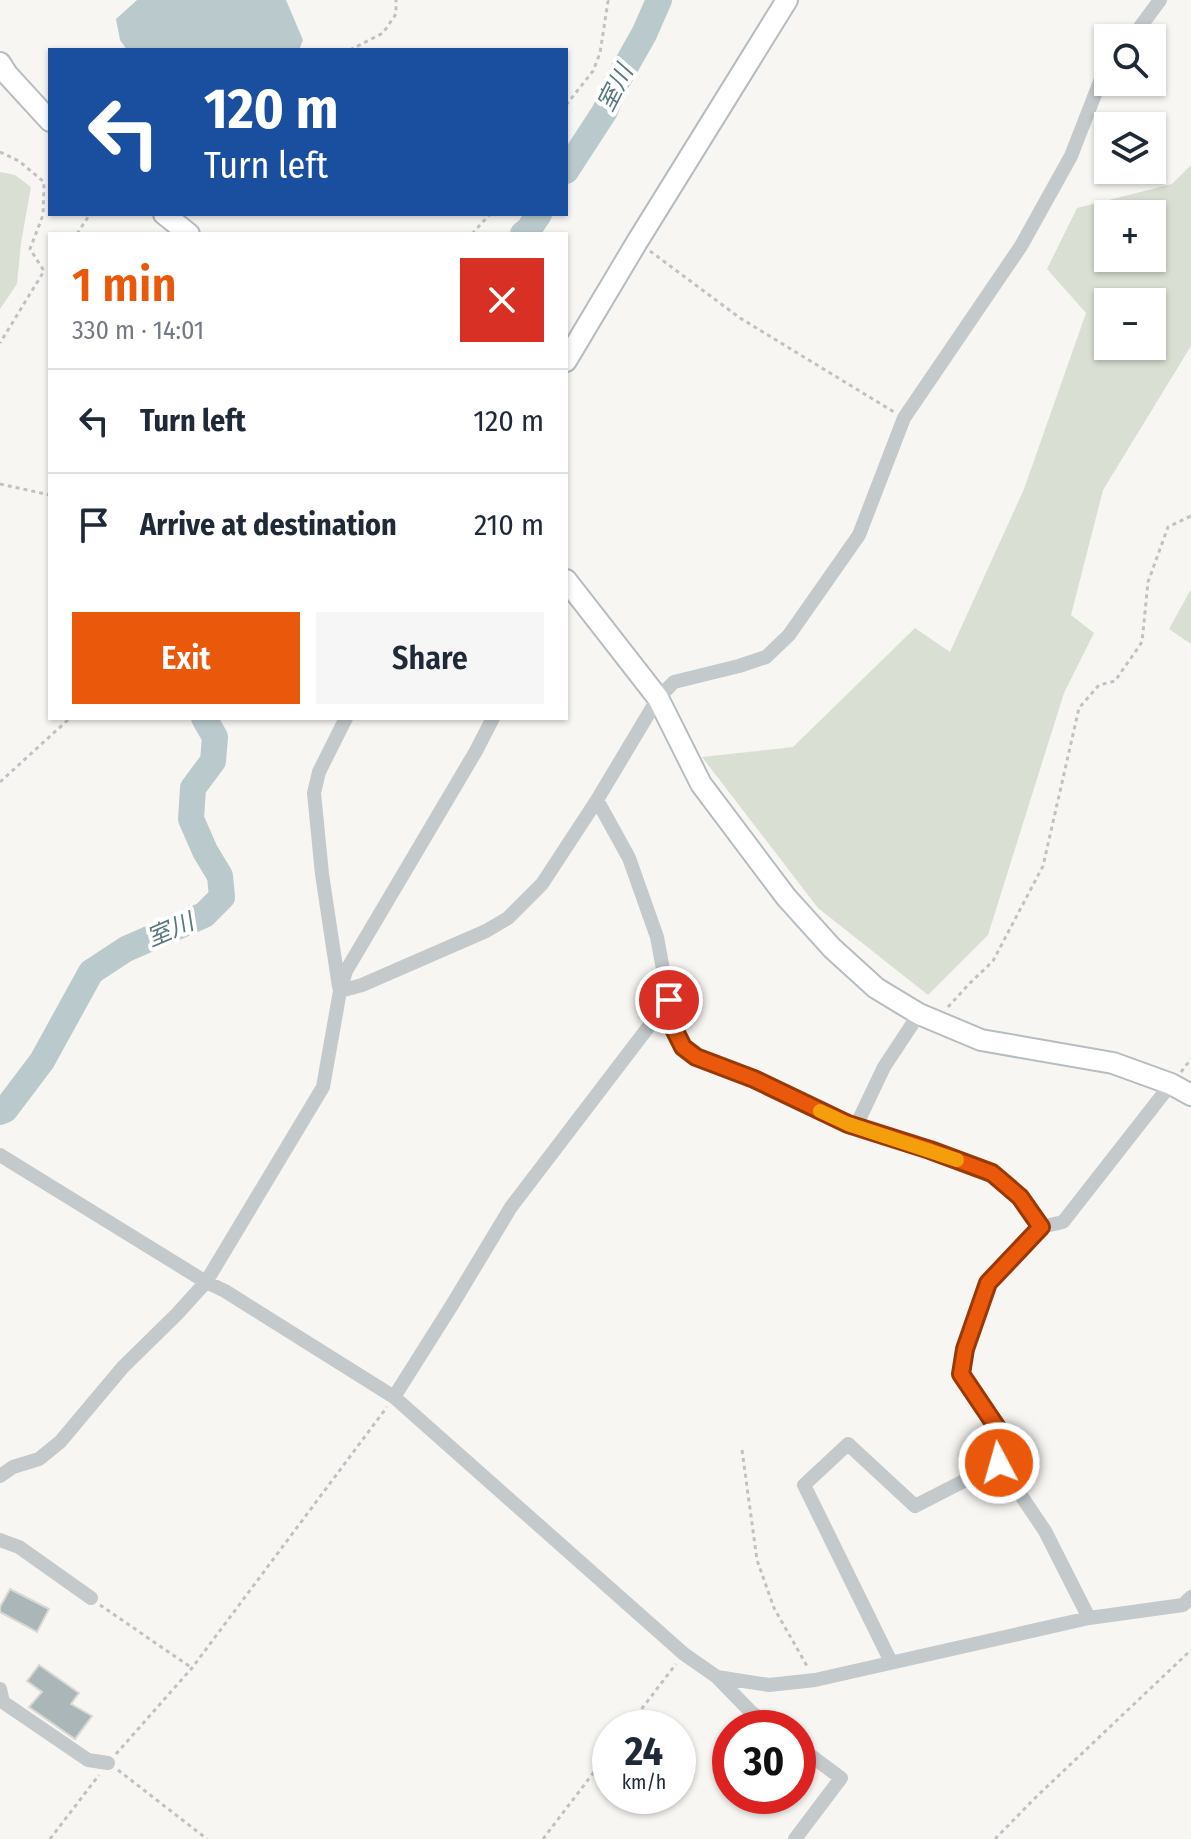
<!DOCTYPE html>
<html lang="en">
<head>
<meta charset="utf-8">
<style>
  :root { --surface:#fff; --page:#f6f6f7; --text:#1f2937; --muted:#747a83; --line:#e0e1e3; --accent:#ea580c }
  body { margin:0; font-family:"Fira Sans Condensed","Noto Sans JP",sans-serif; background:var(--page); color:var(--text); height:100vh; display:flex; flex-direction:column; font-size:30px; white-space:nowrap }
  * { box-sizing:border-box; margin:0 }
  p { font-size:26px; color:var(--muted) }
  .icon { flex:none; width:44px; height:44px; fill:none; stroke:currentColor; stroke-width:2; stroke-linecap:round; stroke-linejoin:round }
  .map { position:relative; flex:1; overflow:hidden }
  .details { position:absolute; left:48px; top:232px; width:520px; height:488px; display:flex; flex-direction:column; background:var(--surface); border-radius:0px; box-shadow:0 2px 6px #0004 }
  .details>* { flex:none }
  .top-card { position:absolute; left:48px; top:48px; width:520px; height:168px; border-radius:0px; box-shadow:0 2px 6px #0004; background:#1a4fa0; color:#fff; overflow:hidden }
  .buttons { position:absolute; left:1094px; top:24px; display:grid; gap:16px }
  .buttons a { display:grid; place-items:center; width:72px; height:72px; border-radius:0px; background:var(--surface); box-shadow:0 2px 6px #0004; font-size:40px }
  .speed { position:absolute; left:592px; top:1710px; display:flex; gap:16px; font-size:40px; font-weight:700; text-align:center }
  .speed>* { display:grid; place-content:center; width:104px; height:104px; border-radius:50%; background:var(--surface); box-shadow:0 2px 6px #0004; line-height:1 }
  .speed small { font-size:20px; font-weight:400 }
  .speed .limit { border:12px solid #d22; background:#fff; color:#111 }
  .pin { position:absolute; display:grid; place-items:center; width:68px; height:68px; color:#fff; margin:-34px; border:4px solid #fff; border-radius:50%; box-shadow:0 2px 8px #0007 }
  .me { position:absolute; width:88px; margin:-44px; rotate:354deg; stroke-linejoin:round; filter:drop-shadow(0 0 6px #0008) }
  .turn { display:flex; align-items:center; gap:28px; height:168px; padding:0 24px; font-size:36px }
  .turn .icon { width:104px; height:104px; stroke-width:2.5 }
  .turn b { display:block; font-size:56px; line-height:68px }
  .round { display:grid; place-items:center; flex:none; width:84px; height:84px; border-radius:0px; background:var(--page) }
  .headline { display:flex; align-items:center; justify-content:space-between; height:136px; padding:0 24px }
  h1 { font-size:48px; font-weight:600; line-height:60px; color:var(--accent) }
  .action { display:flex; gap:16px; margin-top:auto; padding:16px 24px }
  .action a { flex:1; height:92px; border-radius:0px; background:var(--accent); color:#fff; font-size:32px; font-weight:600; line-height:92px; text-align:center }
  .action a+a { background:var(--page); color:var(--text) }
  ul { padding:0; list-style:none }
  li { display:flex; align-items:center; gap:24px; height:104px; padding:0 24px; border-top:2px solid var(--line) }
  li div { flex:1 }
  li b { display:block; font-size:30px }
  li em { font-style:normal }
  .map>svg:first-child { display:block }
  .green { fill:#d9dfd3; fill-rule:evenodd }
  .water { fill:#bacacc }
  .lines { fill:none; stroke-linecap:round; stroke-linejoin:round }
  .river { stroke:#bacacc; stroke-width:26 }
  .building { fill:#aab6b8; stroke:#d8d8d5; stroke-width:2 }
  .secondary-casing { stroke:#b6bdc0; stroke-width:24 }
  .path { stroke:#bfc2c4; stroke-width:3; stroke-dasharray:4 4; stroke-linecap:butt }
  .street { stroke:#c4c9cb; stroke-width:14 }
  .secondary { stroke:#fff; stroke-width:20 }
  .route-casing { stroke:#983908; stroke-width:20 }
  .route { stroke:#ea580c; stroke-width:14 }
  .slow { stroke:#f59e0b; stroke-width:14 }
  .labels { text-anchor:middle; stroke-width:8; stroke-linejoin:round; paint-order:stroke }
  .water-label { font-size:24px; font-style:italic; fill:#5a787c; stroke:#fff }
</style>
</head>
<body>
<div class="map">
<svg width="1191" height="1839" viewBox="0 0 1191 1839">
  <rect width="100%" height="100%" fill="#f7f6f3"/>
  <path class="green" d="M1191 165V346L1103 490 1071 615 1094 633 1064 693 988 935 928 995 818 908 702 757 793 747 915 628 950 652 1024 489 1086 313 1047 269 1077 208 1172 184ZM1108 214H1152V258H1108ZM1108 302H1152V346H1108Z
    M0 172 15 175 31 187 21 243 17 284 0 309Z
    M1191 589V644L1169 629Z"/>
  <path class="water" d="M137 0H286L303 40 299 50H127L120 40 116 19Z"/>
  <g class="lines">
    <path class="river" d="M566 171 605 111 614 87 644 34 659 0
      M523 234 529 229 539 214
      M0 1112 5 1110 42 1061 91 972 126 949 204 915 222 897 220 876 205 851 191 819 193 788 213 761 215 737 204 718"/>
  </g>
  <path class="building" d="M10 1589 49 1609 37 1632 0 1612V1607Z
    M39 1665 79 1693 71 1704 92 1716 75 1739 29 1707 42 1692 27 1681Z"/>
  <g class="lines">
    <defs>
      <path id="secondary" d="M0 63 7 74 50 121
        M164 214 189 234
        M566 361 637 242 787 0
        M566 580 658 698 701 784 786 897 832 948 876 988 919 1014 981 1040 1113 1063 1171 1084 1191 1095"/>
    </defs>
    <use href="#secondary" class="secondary-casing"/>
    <path class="path" d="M350 50 383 33 396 14V0
      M566 105 593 71 600 53 608 1 606 0
      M0 152 19 161 44 182 43 215 30 249 44 271 0 343
      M77 234 88 217 93 214
      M472 234 490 214
      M650 251 740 318 894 412
      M0 484 50 495
      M0 782 70 718
      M948 1007 969 984 993 961 1043 866 1079 708 1099 685 1115 681 1142 642 1148 582 1168 527 1191 516
      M1181 1072 1191 1059
      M742 1450 757 1560 774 1608 807 1666
      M100 1605 192 1668
      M627 1728 676 1664
      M116 1754 192 1668 387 1407
      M118 1770 207 1839
      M50 1839 99 1775
      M543 1839 610 1751
      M995 1839 1036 1797 1191 1650"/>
    <path class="street" d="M1132 38 1160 0
      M597 800 629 858 657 937 674 1029 683 1047 696 1057 754 1079 848 1124 955 1159 992 1173 1020 1197 1041 1227
      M339 987 322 874 314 793 319 772 346 718
      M340 991 362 985 486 931 508 918 542 884 597 800 658 698 674 682 739 666 766 657 789 635 859 535 904 418 1021 246 1071 156 1101 79 1108 69
      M856 1126 884 1067 919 1014
      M0 1155 206 1282 225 1291 394 1397 684 1654 717 1677 751 1712 773 1728
      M394 1397 452 1305 511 1207 669 1000
      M0 1476 13 1467 39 1459 60 1442 123 1367 177 1314 206 1282 323 1087 340 991 346 971 476 751 493 718
      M0 1540 19 1547 91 1598
      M1089 1618 1045 1531 999 1463 998 1429 961 1374 965 1349 988 1283 1041 1227 1063 1222 1171 1084
      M891 1662 804 1485 848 1444 915 1506 999 1463
      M717 1677 769 1685 815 1680 1089 1618 1183 1605 1191 1597
      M0 1689 3 1702 88 1760 108 1763
      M795 1839 841 1778 798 1746"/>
    <use href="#secondary" class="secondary"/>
  </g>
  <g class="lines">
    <defs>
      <path id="route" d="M669 1000 674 1029 683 1047 696 1057 754 1079 848 1124 930 1150 992 1173 1020 1197 1041 1227 988 1283 965 1349 961 1374 998 1429 999 1463"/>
    </defs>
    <use href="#route" class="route-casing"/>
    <use href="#route" class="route"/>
    <path class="slow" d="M820 1111 848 1124 957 1160"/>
  </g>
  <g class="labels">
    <g class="water-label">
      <text transform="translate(615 88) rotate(-63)" y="8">室川</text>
      <text transform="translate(170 930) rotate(-23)" y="8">室川</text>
    </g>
  </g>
</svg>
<div class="buttons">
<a><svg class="icon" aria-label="search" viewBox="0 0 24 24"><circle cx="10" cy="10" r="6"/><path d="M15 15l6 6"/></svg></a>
<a><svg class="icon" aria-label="layers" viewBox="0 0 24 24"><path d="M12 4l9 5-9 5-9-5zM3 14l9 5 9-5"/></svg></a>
<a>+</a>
<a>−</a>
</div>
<div class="speed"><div>24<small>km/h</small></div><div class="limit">30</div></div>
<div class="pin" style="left:669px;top:1000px;background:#d93025"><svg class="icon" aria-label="arrive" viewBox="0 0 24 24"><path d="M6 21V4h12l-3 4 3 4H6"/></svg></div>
<svg class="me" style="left:999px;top:1463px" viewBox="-20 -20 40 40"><circle r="17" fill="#ea580c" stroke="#fff" stroke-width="3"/><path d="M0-11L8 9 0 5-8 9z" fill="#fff"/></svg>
<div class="top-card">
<div class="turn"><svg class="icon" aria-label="left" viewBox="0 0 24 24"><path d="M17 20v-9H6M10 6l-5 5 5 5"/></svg><div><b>120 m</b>Turn left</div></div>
</div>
<section class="details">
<div class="headline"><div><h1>1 min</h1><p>330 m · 14:01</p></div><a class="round" style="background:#d93025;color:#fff"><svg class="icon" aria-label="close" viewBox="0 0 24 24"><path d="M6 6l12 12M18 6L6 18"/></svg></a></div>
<ul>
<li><svg class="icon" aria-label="left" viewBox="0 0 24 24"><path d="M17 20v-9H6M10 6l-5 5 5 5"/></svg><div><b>Turn left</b></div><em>120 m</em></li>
<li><svg class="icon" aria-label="arrive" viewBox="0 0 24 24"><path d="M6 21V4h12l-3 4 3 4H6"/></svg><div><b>Arrive at destination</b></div><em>210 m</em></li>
</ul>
<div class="action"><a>Exit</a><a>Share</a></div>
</section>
</div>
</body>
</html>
